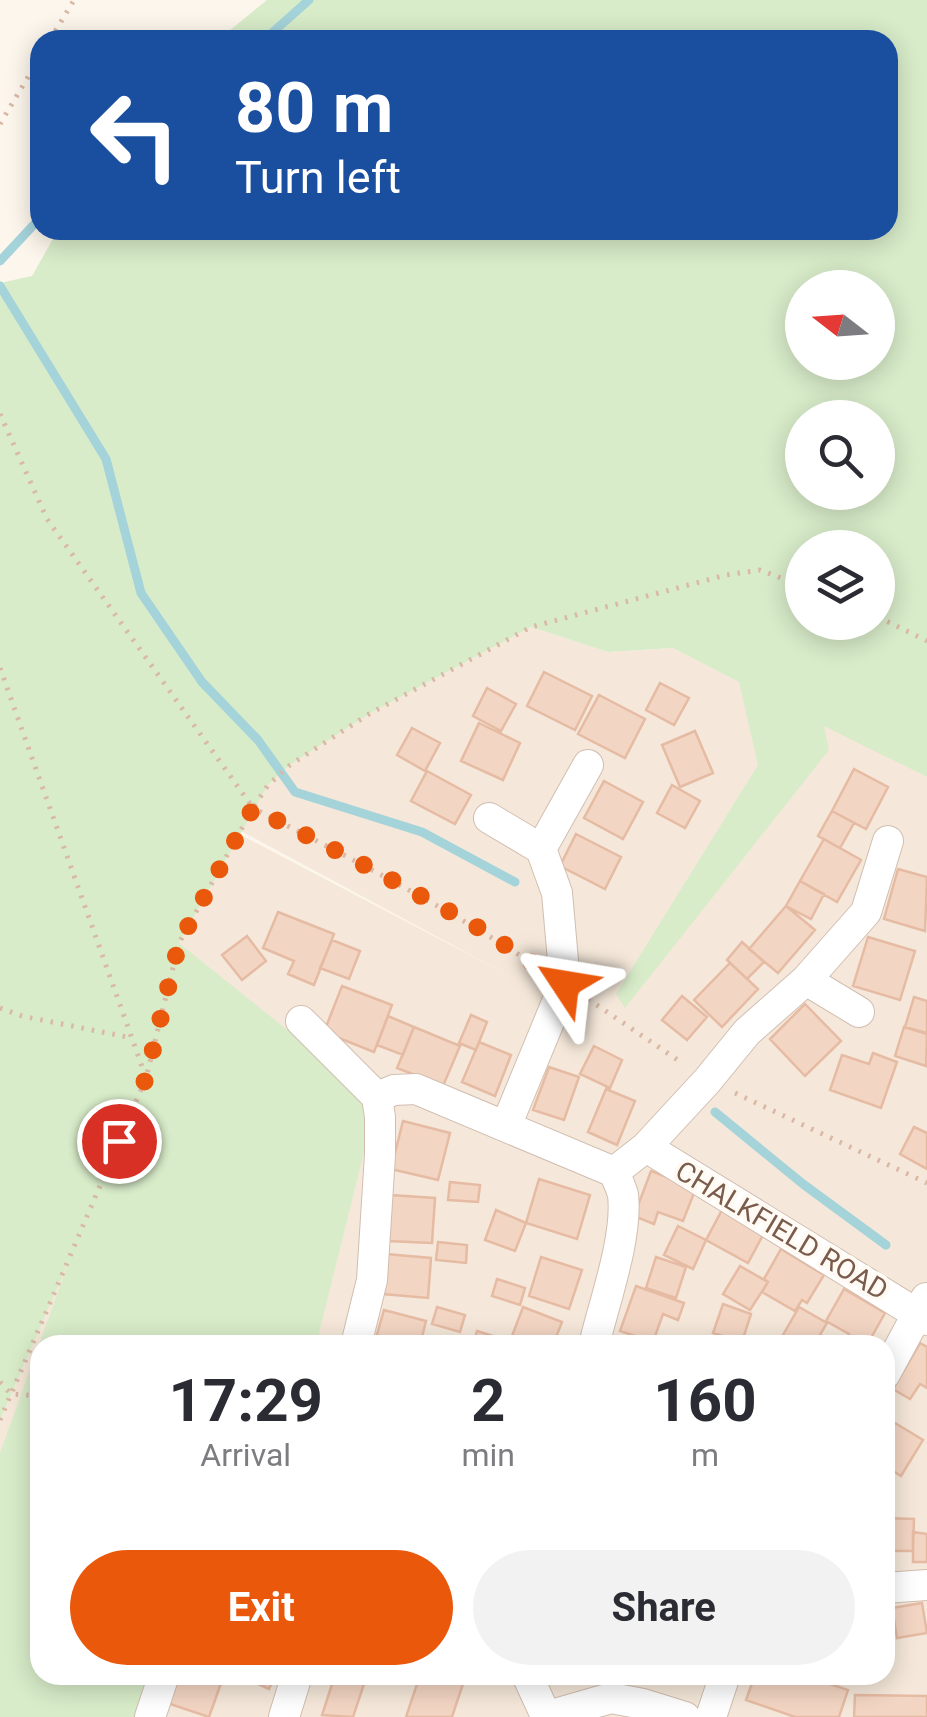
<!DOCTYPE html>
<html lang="en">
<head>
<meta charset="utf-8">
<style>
  :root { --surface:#fff; --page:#f2f2f3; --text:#2b2b33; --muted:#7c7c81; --accent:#ea580c }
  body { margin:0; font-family:Roboto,sans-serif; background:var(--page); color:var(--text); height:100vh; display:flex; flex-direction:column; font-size:38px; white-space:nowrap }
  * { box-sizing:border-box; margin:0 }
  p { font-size:32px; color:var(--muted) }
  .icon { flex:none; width:55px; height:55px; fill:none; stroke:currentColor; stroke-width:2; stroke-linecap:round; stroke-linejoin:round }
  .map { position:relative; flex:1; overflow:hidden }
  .details { position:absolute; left:30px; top:1335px; width:865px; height:350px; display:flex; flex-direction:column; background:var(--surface); border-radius:30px; box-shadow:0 5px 25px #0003 }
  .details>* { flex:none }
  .top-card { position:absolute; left:30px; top:30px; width:868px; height:210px; border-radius:30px; box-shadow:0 5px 25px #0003; background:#1a4fa0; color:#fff; overflow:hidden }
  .needle { width:65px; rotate:287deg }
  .controls { position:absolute; left:785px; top:270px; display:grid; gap:20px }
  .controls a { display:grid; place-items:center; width:110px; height:110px; border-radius:50%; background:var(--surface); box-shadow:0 5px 25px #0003; font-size:50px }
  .pin { position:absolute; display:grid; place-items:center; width:85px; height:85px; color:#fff; margin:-42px; border:5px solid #fff; border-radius:50%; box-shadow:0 2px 10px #0007 }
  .me { position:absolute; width:110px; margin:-55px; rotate:303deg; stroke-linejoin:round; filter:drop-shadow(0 0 8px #0008) }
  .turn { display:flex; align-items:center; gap:35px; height:210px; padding:0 40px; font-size:45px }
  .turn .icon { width:130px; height:130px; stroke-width:2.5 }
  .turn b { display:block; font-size:70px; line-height:85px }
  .eta { display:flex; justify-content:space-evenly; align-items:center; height:170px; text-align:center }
  .eta b { font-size:60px; font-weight:700; line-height:70px }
  .primary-button { display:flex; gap:20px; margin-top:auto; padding:20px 40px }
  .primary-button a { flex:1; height:115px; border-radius:60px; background:var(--accent); color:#fff; font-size:40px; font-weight:700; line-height:115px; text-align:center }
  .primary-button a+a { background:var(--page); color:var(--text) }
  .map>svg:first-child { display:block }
  .residential { fill:#f5e8da; fill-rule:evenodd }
  .green { fill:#d8ecc9; fill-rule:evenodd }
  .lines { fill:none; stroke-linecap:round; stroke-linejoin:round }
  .stream { stroke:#a5d3da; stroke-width:9 }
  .building { fill:#f3d5c3; stroke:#e6bba3; stroke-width:2.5 }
  .minor-casing { stroke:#d1beb0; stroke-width:32 }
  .path { stroke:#d9b8a5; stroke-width:5; stroke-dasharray:2.5 8; stroke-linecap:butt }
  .minor { stroke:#fff; stroke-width:30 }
  .route { stroke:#ea580c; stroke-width:18; stroke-dasharray:0 32.4 }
  .labels { text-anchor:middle; stroke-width:8; stroke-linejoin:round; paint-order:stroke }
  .street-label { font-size:28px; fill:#7a5c4d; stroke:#fffaf3 }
</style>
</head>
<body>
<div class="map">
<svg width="927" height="1717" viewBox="0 0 927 1717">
  <rect width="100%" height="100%" fill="#fdf6ec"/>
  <path class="residential" d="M531 627 608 652 673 648 927 777V1717H0V1420L79 1235 179 943 239 834 508 975 241 831 268 785 290 765 369 714ZM40 1345H885V1675H40Z"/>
  <path class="green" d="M267 0H927V777L824 726 829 750 625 1008 616 994 758 765 739 682 673 648 608 652 531 627 369 714 290 765 268 785 179 943 326 1061 367 1104 368 1136 316 1345H40V1675H154L147 1717H0V1453L69 1261 0 1420V283L32 276 58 230H888V40H218ZM802 288H878V362H802ZM802 418H878V492H802ZM802 548H878V622H802Z"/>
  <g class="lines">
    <path class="stream" d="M264 40 309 0
      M0 261 40 218
      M0 286 106 459 141 593 202 682 258 740 295 792 422 832 515 882
      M715 1112 803 1184 886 1245"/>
  </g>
  <path class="building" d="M544 672 592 696 575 730 527 706Z
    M660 683 689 698 674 725 646 710Z
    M487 688 516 704 501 731 473 716Z
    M599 695 645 719 625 758 578 734Z
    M479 723 520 743 503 780 461 761Z
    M412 728 440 743 425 771 397 755Z
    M695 731 713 773 680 787 662 745Z
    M854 769 888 787 866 829 832 811Z
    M427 771 471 795 455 824 411 801Z
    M604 781 643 802 623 839 584 818Z
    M672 785 700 801 685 828 657 813Z
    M832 811 854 823 840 848 818 836Z
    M576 834 621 857 605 889 560 866Z
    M824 839 861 860 837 902 800 881Z
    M898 869 927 877 925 931 884 919Z
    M800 881 824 894 811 919 786 906Z
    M786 906 815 930 778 973 749 949Z
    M278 912 334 934 314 985 288 974 294 961 263 948Z
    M247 936 266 961 242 980 222 955Z
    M868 937 915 951 900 1000 853 986Z
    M332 940 360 951 349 979 320 968Z
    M742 942 764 962 747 979 727 960Z
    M730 963 758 989 722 1027 694 1000Z
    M342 986 392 1005 374 1052 324 1032Z
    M682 996 707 1017 687 1040 662 1020Z
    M914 997 927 1001V1033L905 1027Z
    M805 1004 841 1041 805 1076 770 1039Z
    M471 1015 487 1022 476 1050 459 1043Z
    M388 1016 414 1027 403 1055 377 1045Z
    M414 1027 460 1046 443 1086 397 1068Z
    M904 1027 927 1034 926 1066 895 1056Z
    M479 1042 511 1055 495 1096 462 1082Z
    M594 1046 622 1060 610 1088 580 1074Z
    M873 1053 897 1062 881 1108 830 1090 842 1055 869 1064Z
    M549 1067 579 1077 564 1120 533 1110Z
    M606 1089 635 1101 617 1145 588 1132Z
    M403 1121 450 1133 438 1180 391 1169Z
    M914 1127 927 1133V1169L900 1154Z
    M651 1171 696 1188 683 1221 658 1212 654 1224 634 1216Z
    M539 1179 590 1195 577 1239 526 1223Z
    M450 1182 480 1185 478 1202 448 1200Z
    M390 1195 435 1198 432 1243 388 1241Z
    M496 1210 526 1223 515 1251 485 1240Z
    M722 1210 764 1233 748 1263 706 1240Z
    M678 1226 706 1240 693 1269 664 1255Z
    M438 1242 467 1245 466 1263 436 1260Z
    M781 1249 824 1275 807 1303 802 1300 795 1311 762 1292 768 1282 764 1279Z
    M386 1254 431 1258 428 1298 383 1294Z
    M541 1257 582 1270 569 1309 529 1296Z
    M656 1257 686 1267 676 1298 646 1288Z
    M740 1266 768 1282 750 1310 723 1294Z
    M497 1279 525 1288 520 1305 492 1296Z
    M636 1286 684 1303 678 1320 663 1314 653 1342 620 1331Z
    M844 1289 885 1313 867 1345H843L849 1334 826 1321Z
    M723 1304 751 1314 742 1342 713 1333Z
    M437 1307 465 1315 460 1332 432 1324Z
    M523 1307 562 1322 553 1345 509 1344Z
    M799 1307 827 1323 814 1345H800L783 1335Z
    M384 1310 426 1321 420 1345H374Z
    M477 1331 506 1340 504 1345H473Z
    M920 1343 927 1347V1388L920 1384 910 1399 893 1389Z
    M895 1423 923 1440 901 1476 885 1466V1440Z
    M885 1518 914 1519 913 1551H885Z
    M913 1532 927 1534V1562H913Z
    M922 1603 927 1633 897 1638 892 1608Z
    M174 1675H224L209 1717 164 1702Z
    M239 1675H275L269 1689Z
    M335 1675H367L353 1717 322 1715Z
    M420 1675H466L452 1717H406Z
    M755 1675H804L848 1690 839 1717H795L746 1700Z
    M855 1695 927 1696V1717H854Z"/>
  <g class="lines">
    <defs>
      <path id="minor" d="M489 818 541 849
        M806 980 859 1012
        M301 1021 377 1097 394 1090 416 1089 614 1172
        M506 1126 565 983 557 893 541 849 588 765
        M646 1147 927 1320
        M356 1345 372 1280 380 1155V1117L377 1097
        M594 1345C604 1303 628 1237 623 1195 621 1187 617 1179 614 1172L646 1147 707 1081 747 1032 806 980 866 912 888 841
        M885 1374 926 1298
        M885 1588 927 1585
        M527 1675 546 1716
        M150 1717 164 1675
        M284 1717 297 1675
        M545 1717 611 1698 643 1704 685 1717
        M711 1717 725 1675"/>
    </defs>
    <use href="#minor" class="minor-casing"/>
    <path class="path" d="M50 40 74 0
      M0 124 40 57
      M0 414 47 519 253 808 268 785 290 765 369 714 531 627 726 575 760 570 802 586
      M878 617 927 641
      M0 668 145 1075
      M588 999 682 1063
      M0 1008 22 1016 132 1038
      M735 1093 927 1183
      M0 1382 11 1394 40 1396
      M0 1420 146 1078 179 943 253 808C348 857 442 905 532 963"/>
    <use href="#minor" class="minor"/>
  </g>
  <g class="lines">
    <path class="route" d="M119 1141 146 1078 179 943 253 808 370 868 474 925 565 984"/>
  </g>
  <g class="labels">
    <g class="street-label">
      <text transform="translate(782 1230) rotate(31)" y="10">CHALKFIELD ROAD</text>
    </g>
  </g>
</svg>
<div class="controls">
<a><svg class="needle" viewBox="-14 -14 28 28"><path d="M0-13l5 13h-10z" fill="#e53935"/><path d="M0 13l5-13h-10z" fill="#7c7c81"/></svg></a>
<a><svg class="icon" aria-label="search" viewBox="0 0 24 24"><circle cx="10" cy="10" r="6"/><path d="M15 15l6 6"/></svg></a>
<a><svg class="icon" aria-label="layers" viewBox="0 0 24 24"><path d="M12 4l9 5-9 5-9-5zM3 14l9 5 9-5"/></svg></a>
</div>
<div class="pin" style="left:119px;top:1141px;background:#d93025"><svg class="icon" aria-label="arrive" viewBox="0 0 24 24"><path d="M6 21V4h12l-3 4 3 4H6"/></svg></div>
<svg class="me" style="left:565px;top:984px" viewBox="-20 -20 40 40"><path d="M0-17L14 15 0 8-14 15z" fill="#ea580c" stroke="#fff" stroke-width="4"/></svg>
<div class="top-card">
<div class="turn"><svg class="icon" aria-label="left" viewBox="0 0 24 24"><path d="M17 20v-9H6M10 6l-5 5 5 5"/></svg><div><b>80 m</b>Turn left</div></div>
</div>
<section class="details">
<div class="eta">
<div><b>17:29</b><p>Arrival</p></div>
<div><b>2</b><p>min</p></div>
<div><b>160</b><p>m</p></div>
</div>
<div class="primary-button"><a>Exit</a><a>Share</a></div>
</section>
</div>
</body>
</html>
